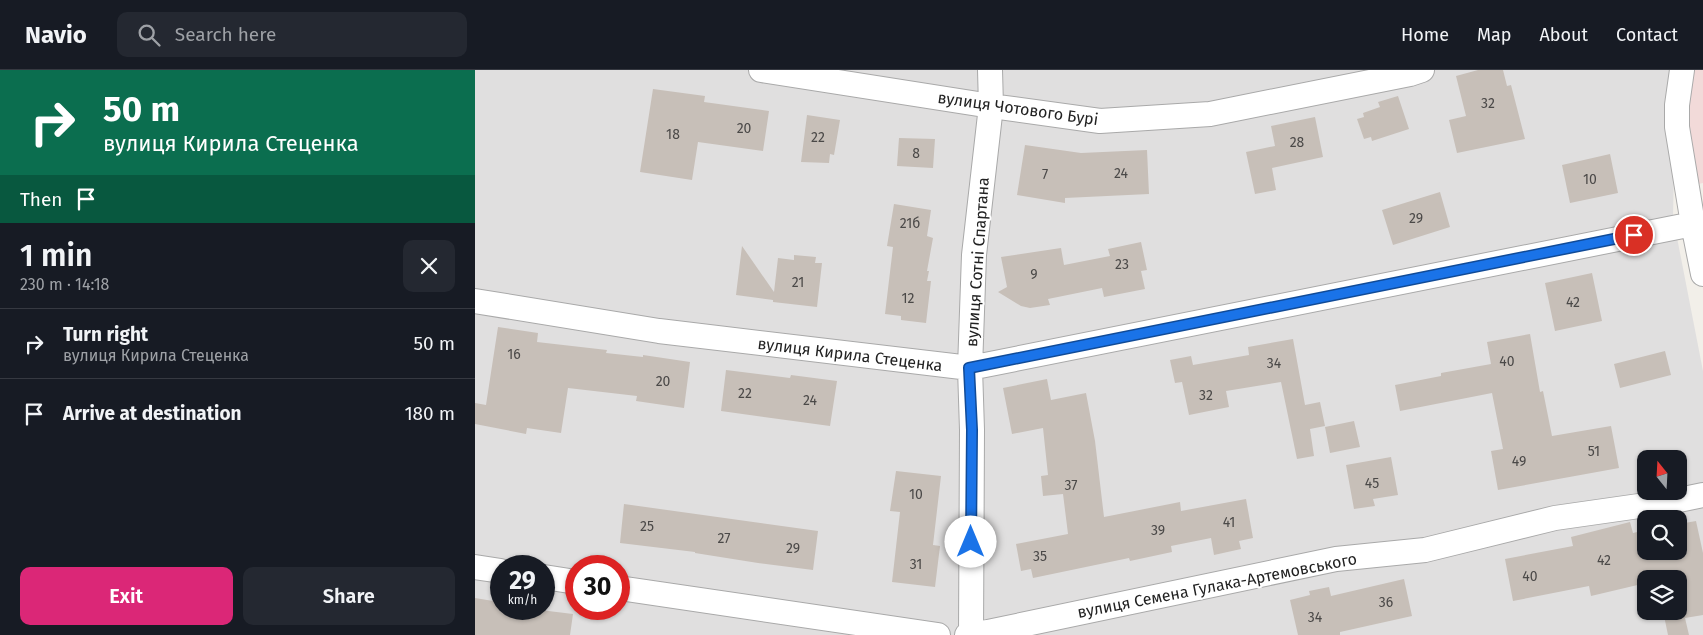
<!DOCTYPE html>
<html lang="en">
<head>
<meta charset="utf-8">
<style>
  :root { --surface:#171b24; --page:#242831; --text:#f1f3f6; --muted:#9ea1a6; --line:#363941; --accent:#db2777 }
  body { margin:0; font-family:"Fira Sans",sans-serif; background:var(--page); color:var(--text); height:100vh; display:flex; flex-direction:column; font-size:19px; white-space:nowrap }
  * { box-sizing:border-box; margin:0 }
  p { font-size:16px; color:var(--muted) }
  .icon { flex:none; width:28px; height:28px; fill:none; stroke:currentColor; stroke-width:2; stroke-linecap:round; stroke-linejoin:round }
  .map { position:relative; flex:1; overflow:hidden }
  .panel { display:flex; flex-direction:column; background:var(--surface); width:475px }
  .panel>* { flex:none }
  .top-card { background:#0b6e4f; color:#fff; overflow:hidden }
  .needle { width:32px; rotate:342deg }
  .buttons { position:absolute; left:1162px; top:380px; display:grid; gap:10px }
  .buttons a { display:grid; place-items:center; width:50px; height:50px; border-radius:10px; background:var(--surface); box-shadow:0 1px 4px #0004; font-size:25px }
  .speed { position:absolute; left:15px; top:485px; display:flex; gap:10px; font-size:25px; font-weight:700; text-align:center }
  .speed>* { display:grid; place-content:center; width:65px; height:65px; border-radius:50%; background:var(--surface); box-shadow:0 1px 4px #0004; line-height:1 }
  .speed small { font-size:12px; font-weight:400 }
  .speed .limit { border:8px solid #d22; background:#fff; color:#111 }
  .pin { position:absolute; display:grid; place-items:center; width:42px; height:42px; color:#fff; margin:-21px; border:2px solid #fff; border-radius:50%; box-shadow:0 1px 5px #0007 }
  .me { position:absolute; width:55px; margin:-28px; rotate:0deg; stroke-linejoin:round; filter:drop-shadow(0 0 4px #0008) }
  .turn { display:flex; align-items:center; gap:18px; height:105px; padding:0 20px; font-size:22px }
  .turn .icon { width:65px; height:65px; stroke-width:2.5 }
  .turn b { display:block; font-size:35px; line-height:42px }
  .then { display:flex; align-items:center; height:48px; padding:0 20px; background:#0003; gap:10px; font-size:19px }
  .round { display:grid; place-items:center; flex:none; width:52px; height:52px; border-radius:10px; background:var(--page) }
  .summary { display:flex; align-items:center; justify-content:space-between; height:85px; padding:0 20px }
  h1 { font-size:30px; font-weight:600; line-height:38px }
  .cta { display:flex; gap:10px; margin-top:auto; padding:10px 20px }
  .cta a { flex:1; height:58px; border-radius:10px; background:var(--accent); color:#fff; font-size:20px; font-weight:600; line-height:58px; text-align:center }
  .cta a+a { background:var(--page); color:var(--text) }
  ul { padding:0; list-style:none }
  li { display:flex; align-items:center; gap:15px; height:70px; padding:0 20px; border-top:1px solid var(--line) }
  li div { flex:1 }
  li b { display:block; font-size:19px }
  li em { font-style:normal }
  header { display:flex; align-items:center; gap:30px; box-sizing:border-box; height:70px; padding:0 25px; background:var(--surface); border-bottom:1px solid var(--line) }
  header strong { font-size:24px }
  nav { display:flex; gap:28px; margin-inline-start:auto; font-size:18px }
  .search { width:350px; height:45px; background:var(--page); display:flex; align-items:center; gap:12px; box-sizing:border-box; padding:0 18px; border-radius:10px; color:var(--muted); font-size:19px }
  main { display:flex; flex:1; min-height:0 }
  .map>svg:first-child { display:block }
  .residential { fill:#e0dfdf; fill-rule:evenodd }
  .commercial { fill:#f2dad9 }
  .building { fill:#c7bfb8 }
  .lines { fill:none; stroke-linecap:round; stroke-linejoin:round }
  .minor-casing { stroke:#a9a9a9; stroke-width:26 }
  .minor { stroke:#fff; stroke-width:24 }
  .route-casing { stroke:#114b97; stroke-width:12 }
  .route { stroke:#1a73e8; stroke-width:9 }
  .labels { text-anchor:middle; stroke-width:4; stroke-linejoin:round; paint-order:stroke }
  .number-label { font-size:14px; fill:#4b4948 }
  .street-label { font-size:16px; fill:#222; stroke:#fff }
</style>
</head>
<body>
<header>
<strong>Navio</strong>
<div class="search"><svg class="icon" aria-label="search" viewBox="0 0 24 24"><circle cx="10" cy="10" r="6"/><path d="M15 15l6 6"/></svg>Search here</div>
<nav><a>Home</a><a>Map</a><a>About</a><a>Contact</a></nav>
</header>
<main>
<section class="panel">
<div class="top-card">
<div class="turn"><svg class="icon" aria-label="right" viewBox="0 0 24 24"><path d="M7 20v-9h11M14 6l5 5-5 5"/></svg><div><b>50 m</b>вулиця Кирила Стеценка</div></div>
<div class="then">Then<svg class="icon" aria-label="arrive" viewBox="0 0 24 24"><path d="M6 21V4h12l-3 4 3 4H6"/></svg></div>
</div>
<div class="summary"><div><h1>1 min</h1><p>230 m · 14:18</p></div><a class="round"><svg class="icon" aria-label="close" viewBox="0 0 24 24"><path d="M6 6l12 12M18 6L6 18"/></svg></a></div>
<ul>
<li><svg class="icon" aria-label="right" viewBox="0 0 24 24"><path d="M7 20v-9h11M14 6l5 5-5 5"/></svg><div><b>Turn right</b><p>вулиця Кирила Стеценка</p></div><em>50 m</em></li>
<li><svg class="icon" aria-label="arrive" viewBox="0 0 24 24"><path d="M6 21V4h12l-3 4 3 4H6"/></svg><div><b>Arrive at destination</b></div><em>180 m</em></li>
</ul>
<div class="cta"><a>Exit</a><a>Share</a></div>
</section>
<div class="map">
<svg width="1228" height="565" viewBox="0 0 1228 565">
  <rect width="100%" height="100%" fill="#f2efe9"/>
  <path class="residential" d="M0 0H1201L1198 147 1228 301V565H0ZM1171 389H1204V421H1171ZM1171 449H1204V481H1171ZM26 496H69V539H26ZM101 496H144V539H101ZM1171 509H1204V541H1171Z"/>
  <path class="commercial" d="M1218 0H1228V113L1223 114 1213 44Z"/>
  <path class="building" d="M1003 0H1028L1032 16 1036 15 1050 69 982 83 974 50 991 46 981 6Z
    M178 19 230 26 229 32 294 41 288 81 223 72 217 110 165 102Z
    M923 26 934 59 897 71 896 67 889 69 882 49 889 47 888 43 905 37 903 32Z
    M332 45 365 50 359 85 355 84 354 93 326 92Z
    M840 47 848 87 797 98 801 120 780 124 771 82 800 76 796 56Z
    M424 68 460 69 458 98 422 96Z
    M550 75 606 83 672 80 674 124 590 128V133L542 125Z
    M1135 84 1143 123 1095 133 1087 95Z
    M965 122 975 157 918 175 907 140Z
    M419 134 456 140 452 166 458 168 452 201H454L452 211H456L451 253 426 250V246L410 244 418 177 412 176Z
    M666 172 672 200 666 201 670 219 629 227 627 218 573 229 575 235 555 238 546 236 523 222 532 217 526 187 586 178 589 195 635 186 633 179Z
    M267 176 299 222 303 188 319 190V185L341 187 340 193H347L342 237 298 232V230L261 225Z
    M1117 203 1127 251 1080 261 1070 213Z
    M23 257 63 263 62 272 132 280 131 283 168 287V285L215 292 209 338 161 331 162 326 93 318 86 363 52 358 51 364 0 354V333L11 335Z
    M1055 264 1065 322 1068 321 1077 366 1136 356 1144 398 1023 420 1016 381 1028 379 1017 323 925 341 920 315 966 306V303L1016 294 1012 272Z
    M818 269 830 335 845 332 850 356 835 359 839 386 822 389 806 312 751 321 754 337 714 345 707 312 700 313 695 290 716 286 718 295 774 285 773 277Z
    M1190 281 1196 305 1145 318 1139 294Z
    M251 300 315 308 316 305 362 311 355 356 246 341Z
    M572 309 576 330 611 323 620 371 629 447 705 432 706 441 771 429 778 468 764 471 766 479 739 485 736 468 696 476 697 482 655 491 654 488 558 508 556 499 546 501 541 474 593 464 588 424 568 426 566 406 573 405 568 358 537 364 528 318Z
    M879 351 885 377 855 383 850 357Z
    M916 387 923 425 898 429 900 436 879 439 871 395Z
    M421 401 466 406 458 475 465 476 460 517 417 512 425 442 415 441Z
    M149 434 343 461 338 500 283 493 220 483V482L145 473Z
    M1221 451 1228 483V545L1210 548 1214 565H1193L1188 541H1204V509H1171V513L1116 526 1114 516 1038 531 1030 489 1098 476 1096 467 1155 452 1158 463 1171 460V481H1204V454Z
    M929 509 937 546 865 562V565H823L815 530 835 525 834 521 854 517 856 526Z
    M0 528 24 532 23 539H57L98 544 95 565H0Z"/>
  <g class="lines">
    <defs>
      <path id="minor" d="M286 0 516 36 625 51 735 44 935 4 947 0
        M1207 0 1202 35V57L1218 154 1228 204
        M0 231 184 261 495 298 1218 154
        M0 497 26 501
        M69 507 101 512
        M144 518 463 565
        M492 565 513 562 861 489 950 480 1080 448 1199 431 1228 425
        M496 565 497 360 495 298 499 185 516 36 515 0"/>
    </defs>
    <use href="#minor" class="minor-casing"/>
    <use href="#minor" class="minor"/>
  </g>
  <g class="lines">
    <defs>
      <path id="route" d="M496 472 497 360 494 298 1159 165"/>
    </defs>
    <use href="#route" class="route-casing"/>
    <use href="#route" class="route"/>
  </g>
  <g class="labels">
    <g class="number-label">
      <text x="1013" y="38">32</text>
      <text x="269" y="63">20</text>
      <text x="198" y="69">18</text>
      <text x="343" y="72">22</text>
      <text x="822" y="77">28</text>
      <text x="441" y="88">8</text>
      <text x="646" y="108">24</text>
      <text x="570" y="109">7</text>
      <text x="1115" y="114">10</text>
      <text x="941" y="153">29</text>
      <text x="435" y="158">21б</text>
      <text x="647" y="199">23</text>
      <text x="559" y="209">9</text>
      <text x="323" y="217">21</text>
      <text x="433" y="233">12</text>
      <text x="1098" y="237">42</text>
      <text x="39" y="289">16</text>
      <text x="1032" y="296">40</text>
      <text x="799" y="298">34</text>
      <text x="188" y="316">20</text>
      <text x="270" y="328">22</text>
      <text x="731" y="330">32</text>
      <text x="335" y="335">24</text>
      <text x="1119" y="386">51</text>
      <text x="1044" y="396">49</text>
      <text x="897" y="418">45</text>
      <text x="596" y="420">37</text>
      <text x="441" y="429">10</text>
      <text x="754" y="457">41</text>
      <text x="172" y="461">25</text>
      <text x="683" y="465">39</text>
      <text x="249" y="473">27</text>
      <text x="318" y="483">29</text>
      <text x="565" y="491">35</text>
      <text x="1129" y="495">42</text>
      <text x="441" y="499">31</text>
      <text x="1055" y="511">40</text>
      <text x="911" y="537">36</text>
      <text x="840" y="552">34</text>
    </g>
    <g class="street-label">
      <text transform="translate(543 38) rotate(8)" y="6">вулиця Чотового Бурі</text>
      <text transform="translate(502 192) rotate(-86)" y="6">вулиця Сотні Спартана</text>
      <text transform="translate(375 284) rotate(7)" y="6">вулиця Кирила Стеценка</text>
      <text transform="translate(742 515) rotate(-11)" y="6">вулиця Семена Гулака-Артемовського</text>
    </g>
  </g>
</svg>
<div class="buttons">
<a><svg class="needle" viewBox="-14 -14 28 28"><path d="M0-13l5 13h-10z" fill="#e53935"/><path d="M0 13l5-13h-10z" fill="#9ea1a6"/></svg></a>
<a><svg class="icon" aria-label="search" viewBox="0 0 24 24"><circle cx="10" cy="10" r="6"/><path d="M15 15l6 6"/></svg></a>
<a><svg class="icon" aria-label="layers" viewBox="0 0 24 24"><path d="M12 4l9 5-9 5-9-5zM3 14l9 5 9-5"/></svg></a>
</div>
<div class="speed"><div>29<small>km/h</small></div><div class="limit">30</div></div>
<div class="pin" style="left:1159px;top:165px;background:#d93025"><svg class="icon" aria-label="arrive" viewBox="0 0 24 24"><path d="M6 21V4h12l-3 4 3 4H6"/></svg></div>
<svg class="me" style="left:496px;top:472px" viewBox="-20 -20 40 40"><circle r="19" fill="#fff"/><path d="M0-13L10 11 0 6-10 11z" fill="#1a73e8"/></svg>
</div>
</main>
</body>
</html>
